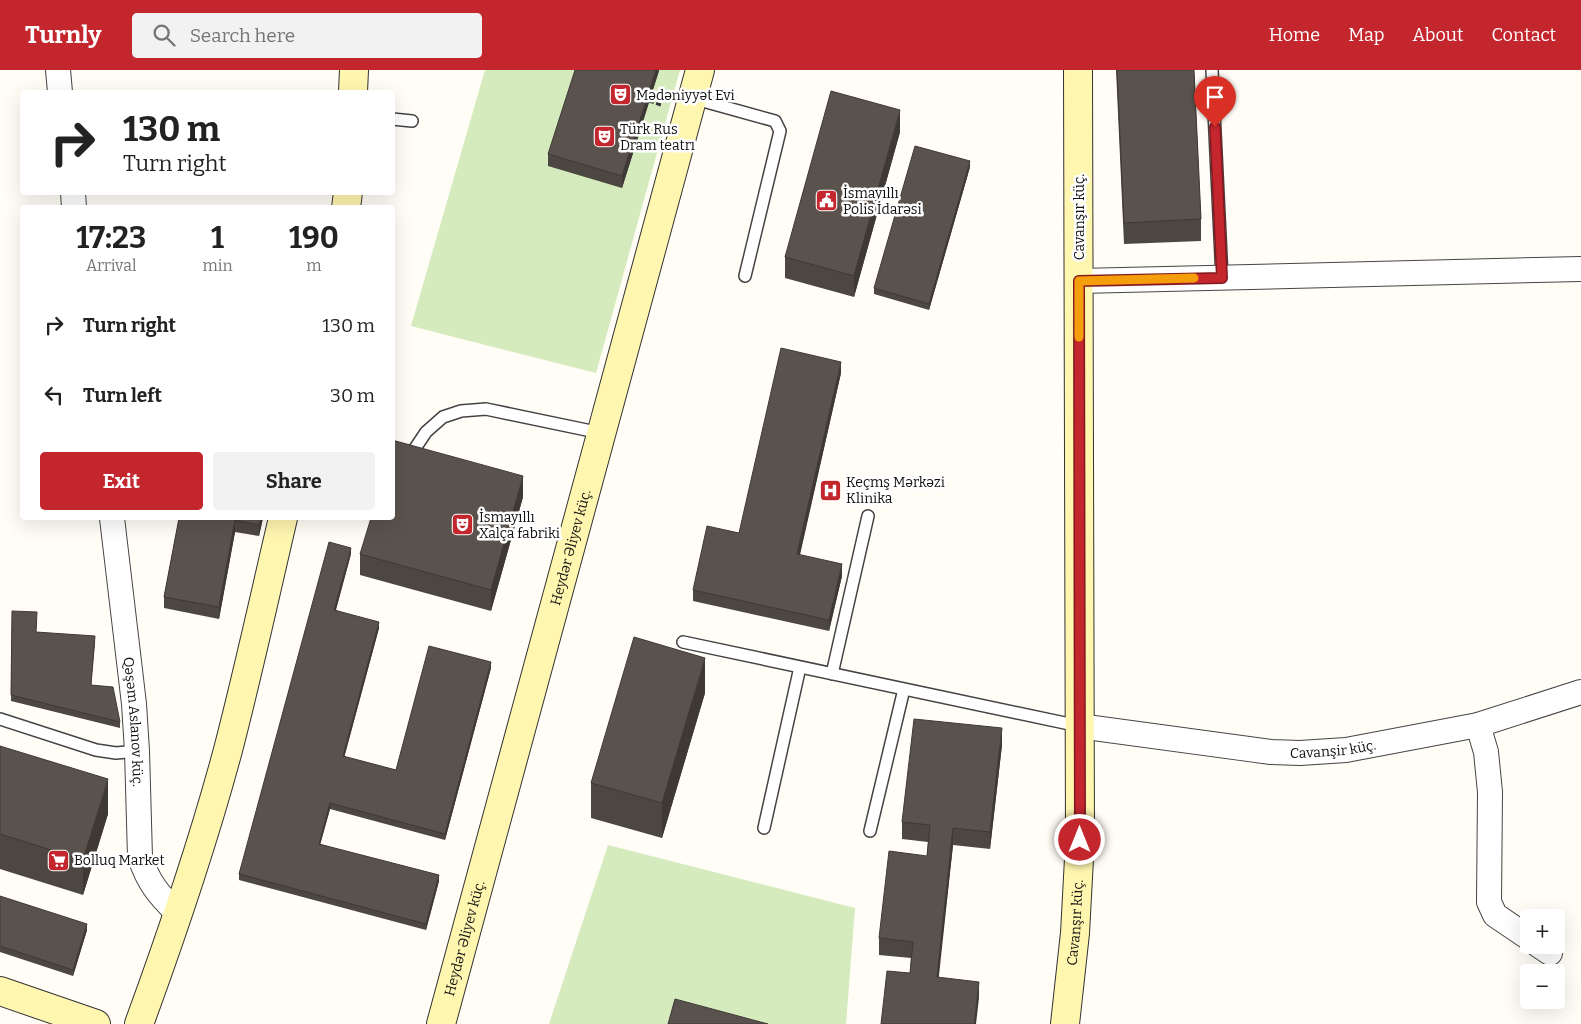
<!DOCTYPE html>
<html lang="en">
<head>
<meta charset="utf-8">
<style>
  :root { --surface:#fff; --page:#f2f2f2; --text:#222; --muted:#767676; --accent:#c4262e }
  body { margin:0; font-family:Bitter,serif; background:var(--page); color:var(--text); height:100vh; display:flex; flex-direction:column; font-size:19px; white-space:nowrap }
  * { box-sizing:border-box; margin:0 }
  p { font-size:16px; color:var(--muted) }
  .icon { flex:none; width:28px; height:28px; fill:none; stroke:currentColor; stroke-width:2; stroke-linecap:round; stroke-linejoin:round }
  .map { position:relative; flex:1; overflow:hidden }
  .sheet { position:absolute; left:20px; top:135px; width:375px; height:315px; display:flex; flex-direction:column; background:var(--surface); border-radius:5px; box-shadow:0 5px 20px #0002 }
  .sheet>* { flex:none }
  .guide { position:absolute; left:20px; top:20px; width:375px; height:105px; border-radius:5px; box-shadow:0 5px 20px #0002; background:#fff; color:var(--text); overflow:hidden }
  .fabs { position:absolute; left:1520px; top:839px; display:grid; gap:10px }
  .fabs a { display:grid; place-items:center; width:45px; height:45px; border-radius:5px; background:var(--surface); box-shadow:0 5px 20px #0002; font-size:25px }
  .pin { position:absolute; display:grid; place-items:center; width:42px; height:42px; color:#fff; margin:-51px -21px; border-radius:50% 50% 50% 0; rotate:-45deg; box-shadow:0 0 5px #0007 }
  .pin .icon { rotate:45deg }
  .me { position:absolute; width:55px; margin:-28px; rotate:0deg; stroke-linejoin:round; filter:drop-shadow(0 0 4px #0008) }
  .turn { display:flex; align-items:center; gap:18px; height:105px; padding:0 20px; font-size:22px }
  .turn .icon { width:65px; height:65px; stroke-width:2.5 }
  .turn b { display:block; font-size:35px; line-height:42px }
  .eta { display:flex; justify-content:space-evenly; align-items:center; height:85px; text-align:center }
  .eta b { font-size:30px; font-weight:700; line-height:35px }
  .action { display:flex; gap:10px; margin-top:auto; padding:10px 20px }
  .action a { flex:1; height:58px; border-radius:5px; background:var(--accent); color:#fff; font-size:20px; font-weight:700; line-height:58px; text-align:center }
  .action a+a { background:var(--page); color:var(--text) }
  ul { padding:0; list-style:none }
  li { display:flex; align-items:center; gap:15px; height:70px; padding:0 20px }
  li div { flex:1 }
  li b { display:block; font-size:19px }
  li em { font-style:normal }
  header { display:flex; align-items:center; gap:30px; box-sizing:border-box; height:70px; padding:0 25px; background:var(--accent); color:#fff }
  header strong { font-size:24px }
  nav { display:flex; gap:28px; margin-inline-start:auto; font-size:18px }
  .search { width:350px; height:45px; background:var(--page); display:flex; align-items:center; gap:12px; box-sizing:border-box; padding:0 18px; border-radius:5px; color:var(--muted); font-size:19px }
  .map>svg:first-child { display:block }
  .green { fill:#d5ebbd }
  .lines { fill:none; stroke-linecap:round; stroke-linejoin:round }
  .lane-casing { stroke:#444; stroke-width:14 }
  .street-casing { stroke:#444; stroke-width:26 }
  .secondary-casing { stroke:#333; stroke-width:30 }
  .path { stroke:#333; stroke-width:3; stroke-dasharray:5 2.5; stroke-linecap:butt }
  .lane { stroke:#fff; stroke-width:11 }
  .street { stroke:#fff; stroke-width:24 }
  .secondary { stroke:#fff6b0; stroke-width:28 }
  .wall { fill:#4d4742 }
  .shaded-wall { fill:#3f3936 }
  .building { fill:#5a524d; stroke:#3f3936 }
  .route-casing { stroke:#7f191e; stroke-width:12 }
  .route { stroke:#c4262e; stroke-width:9 }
  .slow { stroke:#f59e0b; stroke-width:9 }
  .labels { text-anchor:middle; stroke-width:5; stroke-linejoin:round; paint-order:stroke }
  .poi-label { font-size:14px; fill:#111; stroke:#fff; text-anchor:start }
  .street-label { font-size:14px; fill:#111; stroke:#fff }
</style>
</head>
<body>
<header>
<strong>Turnly</strong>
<div class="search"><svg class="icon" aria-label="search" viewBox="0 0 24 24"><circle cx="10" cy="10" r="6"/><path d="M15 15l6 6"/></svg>Search here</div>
<nav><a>Home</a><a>Map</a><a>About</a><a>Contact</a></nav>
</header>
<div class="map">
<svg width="1581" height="954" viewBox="0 0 1581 954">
  <rect width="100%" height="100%" fill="#fffdf5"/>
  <path class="green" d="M485 0H680L596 303 411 256Z
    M608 775 855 838 846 954H549Z"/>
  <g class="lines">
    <defs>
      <path id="lane" d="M1212 0 1222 208
        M692 28 775 51 780 61 745 206
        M392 49 412 51
        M412 383 426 362 443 347 461 341 486 339 601 363
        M683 572 1079 656
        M832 604 868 446
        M0 649 96 680 116 683 137 681
        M764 758 800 597
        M870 761 904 619"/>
      <g id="street">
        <path d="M58 0 60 22"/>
        <path d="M73 122 74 138"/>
        <path d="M1079 211 1581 199"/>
        <path id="s1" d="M112 448 134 634 137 681 140 787C148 813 160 826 178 844"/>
        <path d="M1478 655 1486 682 1490 722 1489 832 1495 845 1529 868"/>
        <path id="s2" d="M1079 656 1271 682 1300 683 1346 680 1478 655 1581 622"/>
        <path d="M1538 875 1550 883"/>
      </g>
      <g id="secondary">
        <path d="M353 22 354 0"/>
        <path d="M346 138 348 122"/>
        <path d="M0 921 96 954"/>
        <path d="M139 954C172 864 203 773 228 680 248 603 265 525 283 448"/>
        <path id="s3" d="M441 954 700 0"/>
        <path id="s4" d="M1065 954 1075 863 1080 770 1078 0"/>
      </g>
    </defs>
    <use href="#lane" class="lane-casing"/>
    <use href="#street" class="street-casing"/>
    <use href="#secondary" class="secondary-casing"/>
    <path class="path" d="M649 31 661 35"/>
    <use href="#lane" class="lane"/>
    <use href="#street" class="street"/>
    <use href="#secondary" class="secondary"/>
  </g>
  <path class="wall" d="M659 0 622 118 548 96V84Z
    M1116 0H1194L1201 149V171L1124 174Z
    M900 62 854 227 785 208V187Z
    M970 97 929 240 874 224V218Z
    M841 303 800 485 842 506 829 561 693 531V520L739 463Z
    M523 427 491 541 360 505V484Z
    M179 448H263L259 466 235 462 219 549 164 538V527Z
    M351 484 336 540 379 558 344 687 396 700 491 598 445 770 330 739 320 774 439 811 426 860 239 810V804Z
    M12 541 37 548 36 562 95 572 91 615 120 652V658L11 631Z
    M705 623 662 768 591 748V713Z
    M1002 675 990 779 953 775 938 907 979 928 910 903 911 888 879 885V868L927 786 928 772 902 769V752Z
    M0 676 108 744 83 825 0 799Z
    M0 826 87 860 73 906 0 882Z"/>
  <path class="shaded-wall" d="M656 0H659V1L622 118V106Z
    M900 40V62L854 227V206Z
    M970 91V97L929 240V234Z
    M841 292V303L797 496V484Z
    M523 406V427L491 541V520Z
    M261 448H263L259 466V455Z
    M235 450V462L219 549V537Z
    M351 478V484L334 546V540Z
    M842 494V506L829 561V550Z
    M379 552V558L343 692V686Z
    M705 588V623L662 768V733Z
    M491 592V598L445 770V764Z
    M1002 658V675L990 779V762Z
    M108 709V744L83 825V790Z
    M330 733V739L319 779V774Z
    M953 758V775L937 924V907Z
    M439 805V811L426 860V854Z
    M87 854V860L73 906V900Z
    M979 912V928L976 954H974Z"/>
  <path class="building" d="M575 0H656L622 106 548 84Z
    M1117 0H1194L1201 149 1124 153Z
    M831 21 900 40 854 206 785 187Z
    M915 76 970 91 929 234 874 218Z
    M781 278 841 292 797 484 842 494 829 550 693 520 707 456 739 463Z
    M392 370 523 406 491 520 360 484 371 448H392Z
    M179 448H261L259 455 235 450 219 537 164 527Z
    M329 472 351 478 334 540 379 552 343 686 396 700 429 576 491 592 445 764 330 733 319 774 439 805 426 854 239 804Z
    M12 541 37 542 36 562 95 566 91 615 113 617 120 652 11 625Z
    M634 567 705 588 662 733 591 713Z
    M914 649 1002 658 990 762 953 758 937 907 979 912 974 954H881L887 901 910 903 913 872 879 868 889 781 927 786 930 755 902 752Z
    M0 676 108 709 83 790 0 764Z
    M0 826 87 854 73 900 0 876Z
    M675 929 768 954H668Z"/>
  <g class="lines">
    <defs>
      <path id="route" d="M1080 770 1079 211 1222 208 1215 57"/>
    </defs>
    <use href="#route" class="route-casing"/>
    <use href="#route" class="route"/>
    <path class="slow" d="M1079 267V211L1194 208"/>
  </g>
  <defs>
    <symbol id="theatre-square" viewBox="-11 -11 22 22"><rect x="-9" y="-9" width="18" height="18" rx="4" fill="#c4262e" stroke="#fff"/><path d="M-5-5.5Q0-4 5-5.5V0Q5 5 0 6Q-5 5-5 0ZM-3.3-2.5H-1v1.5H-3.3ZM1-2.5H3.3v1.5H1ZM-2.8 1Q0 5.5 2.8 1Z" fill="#fff"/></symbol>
    <symbol id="civic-square" viewBox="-11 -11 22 22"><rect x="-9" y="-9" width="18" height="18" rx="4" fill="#c4262e" stroke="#fff"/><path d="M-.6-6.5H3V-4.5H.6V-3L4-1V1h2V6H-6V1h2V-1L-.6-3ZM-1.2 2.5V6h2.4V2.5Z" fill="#fff"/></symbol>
    <symbol id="hospital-square" viewBox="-11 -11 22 22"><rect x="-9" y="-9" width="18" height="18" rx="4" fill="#c4262e" stroke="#fff"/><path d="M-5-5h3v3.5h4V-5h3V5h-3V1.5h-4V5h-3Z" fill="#fff"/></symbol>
    <symbol id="supermarket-square" viewBox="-11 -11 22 22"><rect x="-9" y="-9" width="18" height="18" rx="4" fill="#c4262e" stroke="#fff"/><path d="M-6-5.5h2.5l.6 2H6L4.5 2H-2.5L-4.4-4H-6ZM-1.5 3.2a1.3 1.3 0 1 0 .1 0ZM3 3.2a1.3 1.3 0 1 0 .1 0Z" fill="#fff"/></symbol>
  </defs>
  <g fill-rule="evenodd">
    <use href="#theatre-square" x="608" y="12" width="25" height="25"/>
    <use href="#theatre-square" x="592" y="54" width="25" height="25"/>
    <use href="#civic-square" x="814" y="118" width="25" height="25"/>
    <use href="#hospital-square" x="818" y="408" width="25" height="25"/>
    <use href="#theatre-square" x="450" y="442" width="25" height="25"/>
    <use href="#supermarket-square" x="46" y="778" width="25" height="25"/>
  </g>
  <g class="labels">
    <g class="poi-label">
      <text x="636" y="30">Mədəniyyət Evi</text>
      <text x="620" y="64">Türk Rus<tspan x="620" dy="16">Dram teatrı</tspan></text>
      <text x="843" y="128">İsmayıllı<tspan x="843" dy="16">Polis İdarəsi</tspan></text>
      <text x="846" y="417">Keçmş Mərkəzi<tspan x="846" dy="16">Klinika</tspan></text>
      <text x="479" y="452">İsmayıllı<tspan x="479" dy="16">Xalça fabriki</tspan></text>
      <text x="74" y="795">Bolluq Market</text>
    </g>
    <g class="street-label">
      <text transform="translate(1079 147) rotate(-90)" y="5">Cavanşır küç.</text>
      <text dy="5" stroke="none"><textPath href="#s3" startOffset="494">Heydər Əliyev küç.</textPath></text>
      <text dy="5" stroke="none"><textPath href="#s1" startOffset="205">Qəşəm Aslanov küç.</textPath></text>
      <text dy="5" stroke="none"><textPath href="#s2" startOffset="256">Cavanşir küç.</textPath></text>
      <text dy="5" stroke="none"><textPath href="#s4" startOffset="102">Cavanşır küç.</textPath></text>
      <text dy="5" stroke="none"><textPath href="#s3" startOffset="89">Heydər Əliyev küç.</textPath></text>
    </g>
  </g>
</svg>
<div class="fabs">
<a>+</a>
<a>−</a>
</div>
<div class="pin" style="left:1215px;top:57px;background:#d93025"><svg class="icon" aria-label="arrive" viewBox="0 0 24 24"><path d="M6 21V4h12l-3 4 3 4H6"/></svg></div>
<svg class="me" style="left:1080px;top:770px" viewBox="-20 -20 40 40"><circle r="17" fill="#c4262e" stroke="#fff" stroke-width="3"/><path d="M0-11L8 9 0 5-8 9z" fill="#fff"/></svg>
<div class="guide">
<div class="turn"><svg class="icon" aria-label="right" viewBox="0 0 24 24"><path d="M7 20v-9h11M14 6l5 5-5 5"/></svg><div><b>130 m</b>Turn right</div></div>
</div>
<section class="sheet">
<div class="eta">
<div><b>17:23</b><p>Arrival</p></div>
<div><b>1</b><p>min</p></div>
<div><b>190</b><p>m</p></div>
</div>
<ul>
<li><svg class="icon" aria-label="right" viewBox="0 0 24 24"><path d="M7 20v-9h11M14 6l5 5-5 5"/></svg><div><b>Turn right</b></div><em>130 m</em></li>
<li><svg class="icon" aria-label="left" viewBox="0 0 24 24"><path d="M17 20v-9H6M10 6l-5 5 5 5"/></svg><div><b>Turn left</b></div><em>30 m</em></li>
</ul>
<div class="action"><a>Exit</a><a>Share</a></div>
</section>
</div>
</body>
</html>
